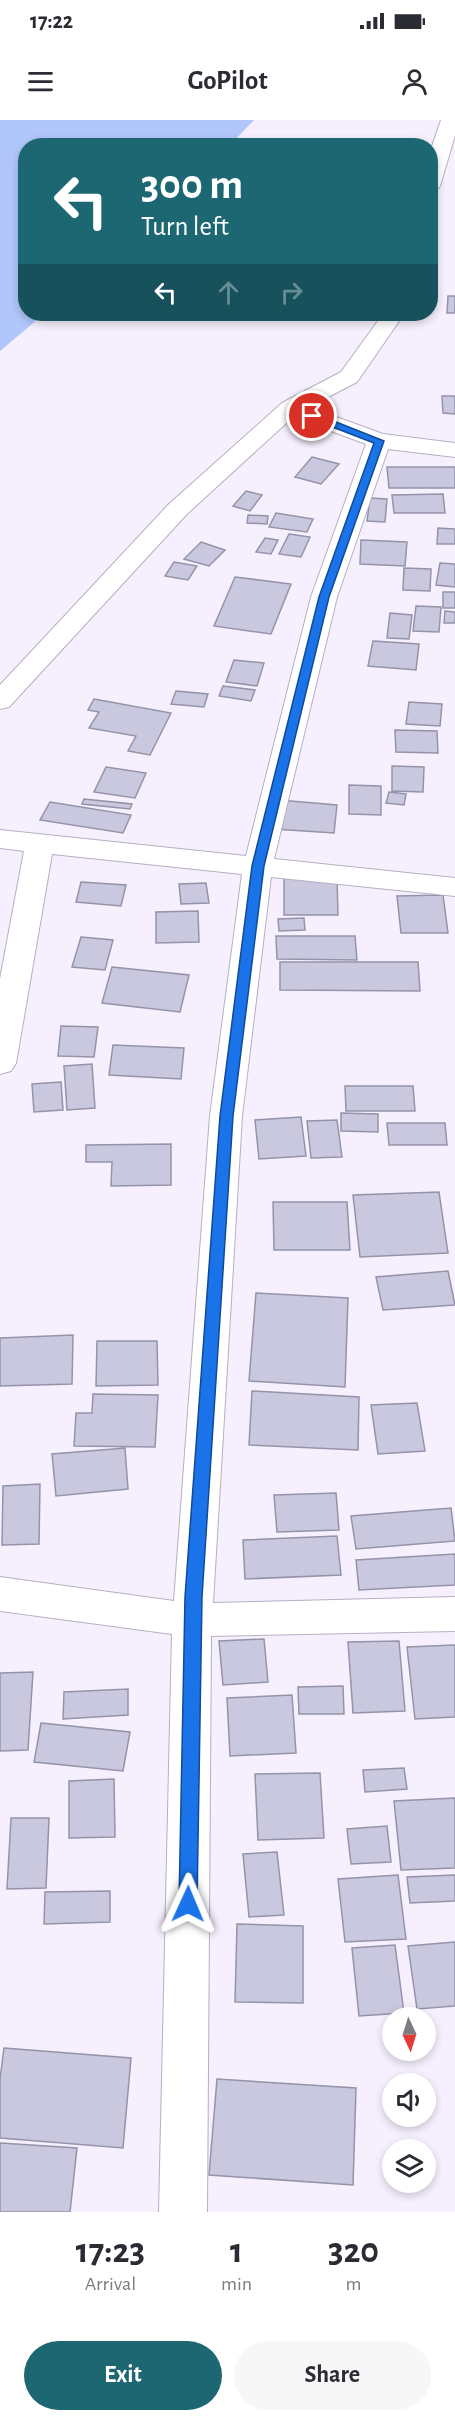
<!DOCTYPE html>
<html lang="en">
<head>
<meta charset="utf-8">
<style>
  :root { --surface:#fff; --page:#f7f7f7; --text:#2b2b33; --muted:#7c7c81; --accent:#1d6773 }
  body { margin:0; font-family:"Alegreya Sans",sans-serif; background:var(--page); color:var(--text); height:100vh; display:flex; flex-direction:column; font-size:22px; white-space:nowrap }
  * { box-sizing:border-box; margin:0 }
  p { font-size:20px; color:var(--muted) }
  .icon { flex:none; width:33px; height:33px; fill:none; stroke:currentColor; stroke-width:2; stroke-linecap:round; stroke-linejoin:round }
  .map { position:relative; height:2092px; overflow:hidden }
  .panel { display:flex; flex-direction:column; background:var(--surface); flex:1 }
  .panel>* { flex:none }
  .hud { position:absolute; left:18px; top:18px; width:420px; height:183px; border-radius:24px; box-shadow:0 3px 9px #0003; background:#1d6773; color:#fff; overflow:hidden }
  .needle { width:39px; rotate:176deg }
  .controls { position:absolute; left:382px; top:1887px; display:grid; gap:12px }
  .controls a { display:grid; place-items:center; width:54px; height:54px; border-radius:50%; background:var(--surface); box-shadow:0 3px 9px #0003; font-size:30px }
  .pin { position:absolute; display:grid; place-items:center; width:51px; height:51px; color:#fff; margin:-26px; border:3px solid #fff; border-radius:50%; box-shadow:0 2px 6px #0007 }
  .me { position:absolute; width:66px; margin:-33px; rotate:1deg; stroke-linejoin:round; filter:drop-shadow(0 0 4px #0008) }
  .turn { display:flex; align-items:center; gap:21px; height:126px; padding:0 24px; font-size:27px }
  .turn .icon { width:78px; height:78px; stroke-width:2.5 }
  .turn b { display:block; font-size:42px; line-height:51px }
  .lanes { display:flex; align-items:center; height:57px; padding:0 24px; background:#0003; justify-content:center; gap:30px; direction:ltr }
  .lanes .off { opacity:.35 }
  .eta { display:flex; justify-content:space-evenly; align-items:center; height:102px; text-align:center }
  .eta b { font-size:36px; font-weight:700; line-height:42px }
  .cta { display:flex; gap:12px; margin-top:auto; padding:12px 24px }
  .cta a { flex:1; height:69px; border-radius:36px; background:var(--accent); color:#fff; font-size:24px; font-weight:700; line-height:69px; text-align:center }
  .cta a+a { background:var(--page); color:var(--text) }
  .status { display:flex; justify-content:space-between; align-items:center; height:42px; padding:0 30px; background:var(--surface); direction:ltr }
  .status svg { height:16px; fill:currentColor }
  header { display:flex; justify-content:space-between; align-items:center; height:78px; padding:0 24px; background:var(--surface); font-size:27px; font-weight:700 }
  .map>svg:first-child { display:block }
  .water { fill:#b1c6fb }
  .building { fill:#c9c8df; stroke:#9493a9; stroke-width:1.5 }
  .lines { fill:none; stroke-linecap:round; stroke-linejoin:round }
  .minor-casing { stroke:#b8aec3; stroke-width:2 }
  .minor { fill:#fff; fill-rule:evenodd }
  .route { fill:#1a73e8; stroke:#114b97; stroke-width:1.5 }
</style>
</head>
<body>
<div class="status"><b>17:22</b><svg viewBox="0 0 49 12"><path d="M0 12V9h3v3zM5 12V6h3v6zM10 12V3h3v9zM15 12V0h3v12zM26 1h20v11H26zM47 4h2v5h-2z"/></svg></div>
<header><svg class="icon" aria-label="menu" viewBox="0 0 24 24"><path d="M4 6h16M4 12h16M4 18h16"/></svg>GoPilot<svg class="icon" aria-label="person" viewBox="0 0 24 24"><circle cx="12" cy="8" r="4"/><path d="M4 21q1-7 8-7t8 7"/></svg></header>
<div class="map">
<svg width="455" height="2092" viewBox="0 0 455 2092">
  <rect width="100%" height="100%" fill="#f6f0fe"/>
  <path class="water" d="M0 0H254L230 25 26 26V194H44L0 231Z"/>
  <path class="building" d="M448 176H455V193H447Z
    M442 276H455V294L443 293Z
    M312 337 339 344 321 364 295 357Z
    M387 347H455V368H389Z
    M246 371 262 375 250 391 233 386Z
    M443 374 445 393H394L392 375Z
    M370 378 387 379 385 402 367 401Z
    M276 393 313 399 307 412 269 407Z
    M248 395 268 396 267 404 247 403Z
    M438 408 455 409V424H437Z
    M289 414 310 417 301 437 279 434Z
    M265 418 278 420 271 434 256 432Z
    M361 420 407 422 405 446 360 444Z
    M201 422 225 430 209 446 184 439Z
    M174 442 197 446 188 460 165 456Z
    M440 443 455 444V467L436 465Z
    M404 448 431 449 430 471 403 470Z
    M235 457 291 464 271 514 214 506Z
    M443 472H455V488H443Z
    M416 486 441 487 439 512 413 511Z
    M445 491 455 492V503H444Z
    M390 493 412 495 409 519 387 518Z
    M373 521 419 524 416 550 368 546Z
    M234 540 264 543 257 566 226 562Z
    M223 566 255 570 251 581 219 576Z
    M176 571 208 574 204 587 171 584Z
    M94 579 171 593 150 635 128 631 136 616 89 608 99 592 88 590Z
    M409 582 442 584 440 606 406 604Z
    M395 610 437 611 438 633 396 632Z
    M392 646 424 647 423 672 392 671Z
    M106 647 146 653 135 678 94 672Z
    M349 665 381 666V695L349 694Z
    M389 672 406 674 404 685 386 683Z
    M84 679 132 684 130 689 82 684Z
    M279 680 337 685 334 713 274 709Z
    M50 682 131 695 123 713 40 700Z
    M284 756 337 757 338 795H284Z
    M81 762 126 765 121 786 76 782Z
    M206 763 209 783 181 784 179 764Z
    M443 775 448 813H401L397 776Z
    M198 791 199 822 156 823V792Z
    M304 798 305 810 279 811 278 799Z
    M276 816H355L357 840 277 839Z
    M81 817 113 820 105 850 72 847Z
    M280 842H418L420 871 280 870Z
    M112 847 189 855 180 892 102 883Z
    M61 906 98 907 94 937 58 936Z
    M113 925 184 928 181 959 109 955Z
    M92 944 95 988 67 990 64 946Z
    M61 962 63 990 34 992 32 964Z
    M345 966H413L415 991H346Z
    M341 993 378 994V1012L341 1011Z
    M301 997 306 1036 259 1039 255 1000Z
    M337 1000 342 1037 311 1038 307 1001Z
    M387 1003H445L447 1025H389Z
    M171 1024V1065L111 1066 112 1042H86V1025Z
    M439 1072 448 1133 360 1137 353 1075Z
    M273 1082H347L350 1130H274Z
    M448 1151 455 1185 383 1190 376 1157Z
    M256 1173 348 1178 345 1267 249 1261Z
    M73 1215 72 1264 0 1266V1218Z
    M97 1221H157L158 1265 96 1266Z
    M252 1271 359 1277 358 1330 249 1325Z
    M93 1274 158 1275 155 1327 74 1326 76 1293H92Z
    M417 1283 425 1331 378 1334 371 1285Z
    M125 1328 128 1369 56 1376 52 1334Z
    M40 1364 39 1424 2 1425 3 1366Z
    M336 1373 339 1410 277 1412 274 1375Z
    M451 1388 455 1421 356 1429 351 1396Z
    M337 1416 341 1455 245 1459 243 1420Z
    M455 1434V1465L359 1470 356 1440Z
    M264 1519 268 1562 223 1565 219 1521Z
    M399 1521 405 1591 353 1593 348 1522Z
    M455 1525V1597L415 1599 407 1527Z
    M33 1552 28 1630 0 1631V1553Z
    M343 1566 344 1594H299L298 1567Z
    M128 1569V1595L63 1599 64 1572Z
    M292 1575 296 1633 230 1636 227 1578Z
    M41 1603 130 1612 123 1651 34 1642Z
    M404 1648 407 1669 365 1672 363 1650Z
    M320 1653 324 1718 258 1720 255 1654Z
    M114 1659 115 1717 69 1718V1661Z
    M455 1678V1748L401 1750 394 1681Z
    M11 1698H49L46 1768 7 1769Z
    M387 1706 391 1742 351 1744 347 1709Z
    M277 1732 284 1795 249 1797 243 1734Z
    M398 1755 406 1819 345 1822 338 1759Z
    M455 1755V1781L410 1783 407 1757Z
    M110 1771V1802L44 1804 45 1772Z
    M237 1804 303 1806V1883L235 1882Z
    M455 1822V1886L417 1889 408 1826Z
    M395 1825 404 1893 359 1896 352 1828Z
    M4 1928 131 1938 123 2028 0 2018V1959Z
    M217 1959 356 1968 353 2065 209 2055Z
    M0 2023 77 2028 70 2092H0Z"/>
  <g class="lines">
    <defs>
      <path id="minor" d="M441 0H455V15L440 66 437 70 430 72V32Z
        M383 194H404L357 262 309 287 383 314 455 323V337L388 329 337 477 274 739 455 758V776L271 757 242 996 213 1483 455 1477V1511L211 1516 207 2092H159L172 1514 0 1491V1457L174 1481 210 996 242 754 52 734 16 943 11 951 0 954V859L24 731 0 728V710L246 736 311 477 366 324 293 297 187 394 9 587 0 589V565L169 384 282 283 341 252Z"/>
    </defs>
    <use href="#minor" class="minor-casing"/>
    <use href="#minor" class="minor"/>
  </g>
  <path class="route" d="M309 294H316L384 321 329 477 264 746 233 996 202 1477 197 1784 194 1790 188 1792 182 1790 179 1784 185 1477 220 996 252 746 319 477 374 323 309 298Z"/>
</svg>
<div class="controls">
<a><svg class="needle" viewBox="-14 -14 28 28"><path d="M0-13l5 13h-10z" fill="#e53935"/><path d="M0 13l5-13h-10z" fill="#7c7c81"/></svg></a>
<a><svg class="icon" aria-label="sound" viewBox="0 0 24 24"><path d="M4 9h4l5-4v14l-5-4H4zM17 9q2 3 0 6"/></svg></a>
<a><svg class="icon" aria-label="layers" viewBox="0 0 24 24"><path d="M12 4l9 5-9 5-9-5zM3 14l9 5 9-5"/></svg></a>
</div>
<div class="pin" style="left:312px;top:296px;background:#d93025"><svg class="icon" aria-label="arrive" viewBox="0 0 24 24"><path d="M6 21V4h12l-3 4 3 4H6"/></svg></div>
<svg class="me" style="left:188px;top:1784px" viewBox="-20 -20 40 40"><path d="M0-17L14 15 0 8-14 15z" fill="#1a73e8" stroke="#fff" stroke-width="4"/></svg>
<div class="hud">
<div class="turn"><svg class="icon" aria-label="left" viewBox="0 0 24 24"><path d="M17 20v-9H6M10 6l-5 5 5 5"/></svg><div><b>300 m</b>Turn left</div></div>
<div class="lanes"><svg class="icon" aria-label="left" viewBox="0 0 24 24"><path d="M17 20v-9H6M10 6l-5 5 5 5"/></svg><svg class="icon off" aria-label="ahead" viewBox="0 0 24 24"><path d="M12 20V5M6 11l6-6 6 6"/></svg><svg class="icon off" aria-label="right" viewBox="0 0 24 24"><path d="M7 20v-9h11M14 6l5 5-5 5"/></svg></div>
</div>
</div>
<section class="panel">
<div class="eta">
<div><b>17:23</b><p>Arrival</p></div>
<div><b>1</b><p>min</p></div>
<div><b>320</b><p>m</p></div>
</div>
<div class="cta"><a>Exit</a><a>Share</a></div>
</section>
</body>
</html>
